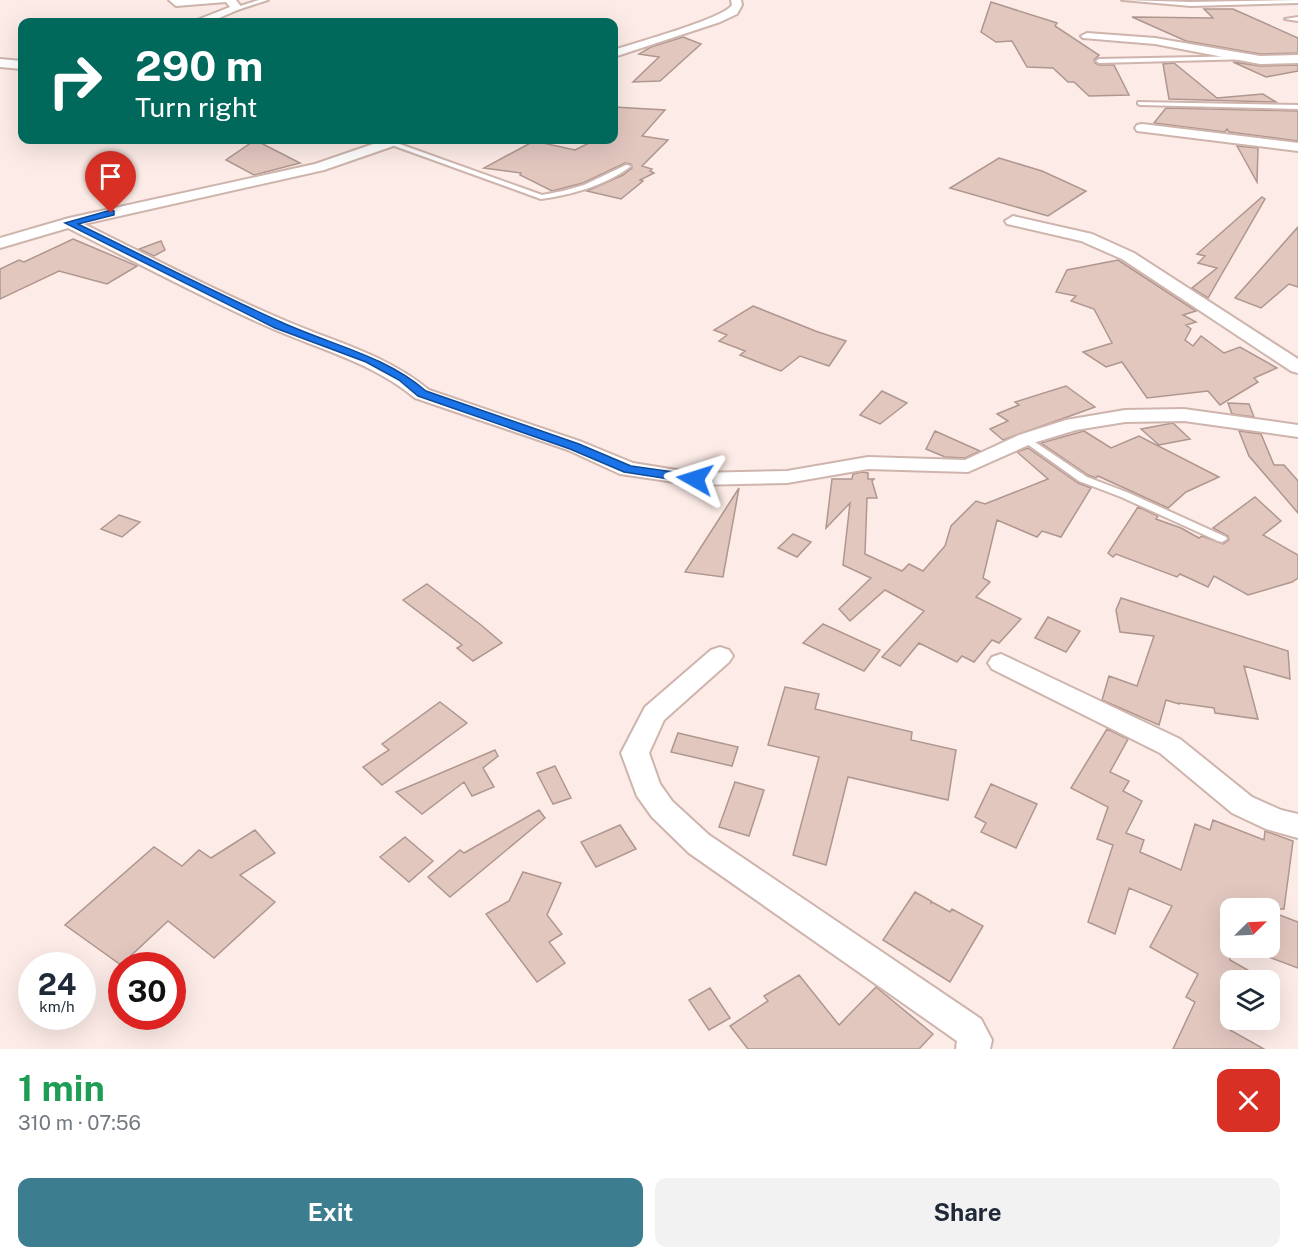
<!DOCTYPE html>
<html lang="en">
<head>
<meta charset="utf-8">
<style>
  :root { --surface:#fff; --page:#f2f2f3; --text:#1f2937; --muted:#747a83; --accent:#3c7e8f }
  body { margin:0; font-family:"Public Sans",sans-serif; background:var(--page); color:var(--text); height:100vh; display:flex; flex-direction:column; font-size:22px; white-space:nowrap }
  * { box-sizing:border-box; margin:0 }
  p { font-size:20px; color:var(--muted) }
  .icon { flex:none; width:33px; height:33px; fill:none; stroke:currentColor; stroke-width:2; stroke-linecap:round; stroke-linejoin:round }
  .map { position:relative; height:1049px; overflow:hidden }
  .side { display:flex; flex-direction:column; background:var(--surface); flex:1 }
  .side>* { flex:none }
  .hud { position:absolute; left:18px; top:18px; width:600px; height:126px; border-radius:12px; box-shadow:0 6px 24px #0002; background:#00695c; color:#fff; overflow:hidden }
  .needle { width:39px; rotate:66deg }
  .fabs { position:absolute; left:1220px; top:898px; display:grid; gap:12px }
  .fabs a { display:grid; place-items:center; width:60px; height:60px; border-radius:12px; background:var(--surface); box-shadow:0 6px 24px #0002; font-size:30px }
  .speed { position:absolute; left:18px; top:952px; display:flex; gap:12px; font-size:30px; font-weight:700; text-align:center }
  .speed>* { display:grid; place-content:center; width:78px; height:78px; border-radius:50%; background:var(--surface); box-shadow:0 6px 24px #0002; line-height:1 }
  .speed small { font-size:15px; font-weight:400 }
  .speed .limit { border:9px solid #d22; background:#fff; color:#111 }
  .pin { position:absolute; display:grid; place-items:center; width:51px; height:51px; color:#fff; margin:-62px -26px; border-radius:50% 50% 50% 0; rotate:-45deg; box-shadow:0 0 6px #0007 }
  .pin .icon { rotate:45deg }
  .me { position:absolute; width:66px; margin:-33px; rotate:276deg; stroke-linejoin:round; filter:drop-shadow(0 0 4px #0008) }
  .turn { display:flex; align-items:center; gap:21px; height:126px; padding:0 18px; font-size:27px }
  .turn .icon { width:78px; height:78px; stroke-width:2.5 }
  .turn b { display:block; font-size:42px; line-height:51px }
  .round { display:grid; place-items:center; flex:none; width:63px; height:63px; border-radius:12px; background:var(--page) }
  .summary { display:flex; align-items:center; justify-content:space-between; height:102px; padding:0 18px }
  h1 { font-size:36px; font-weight:700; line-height:45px; color:#1e9e55 }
  .action { display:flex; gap:12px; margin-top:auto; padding:12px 18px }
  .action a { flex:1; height:69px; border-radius:12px; background:var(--accent); color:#fff; font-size:24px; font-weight:700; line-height:69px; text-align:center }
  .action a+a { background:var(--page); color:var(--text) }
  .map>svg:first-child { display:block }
  .building { fill:#e2c7bf; stroke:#af968f; stroke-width:1.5 }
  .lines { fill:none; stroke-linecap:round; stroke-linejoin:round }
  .service-casing { stroke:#ceb4ac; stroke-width:4 }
  .minor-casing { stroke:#ceb4ac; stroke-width:4 }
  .service { fill:#fff; fill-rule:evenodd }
  .minor { fill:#fff; fill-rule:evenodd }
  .route { fill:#1a73e8; stroke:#114b97; stroke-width:1.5 }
</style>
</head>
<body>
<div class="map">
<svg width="1298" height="1049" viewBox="0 0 1298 1049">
  <rect width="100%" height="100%" fill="#fcebe6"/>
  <path class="building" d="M991 2 1057 23 1055 26 1099 55 1094 60 1095 63 1099 65H1114L1129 95 1089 96 1074 82H1068L1053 68 1027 67 1012 41 996 42 981 32Z
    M1204 9H1233L1298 38V53L1260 54 1186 41 1132 17 1213 18Z
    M683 37 701 44 660 81 633 82 659 57 639 54 651 47Z
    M1233 62 1260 66 1298 65V71L1266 77Z
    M1174 63 1217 98 1263 94 1276 102 1169 99 1163 64Z
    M614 107 665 110 642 136 668 140 642 166 652 169 650 171 654 173 640 180 643 181 621 199 587 191 623 175 632 168 631 164 625 163 583 183 552 191 520 175 521 173 484 168 534 141 575 150 595 140H614Z
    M1166 108 1298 111V141L1229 132 1227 129 1225 132 1154 123Z
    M255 140 300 163 254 175 226 160Z
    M1237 146 1258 148 1257 182Z
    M999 158 1042 171 1086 191 1048 216 950 188Z
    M1262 197 1265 199 1208 298 1192 288 1217 268 1198 263 1205 256 1197 254Z
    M1298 227V287L1289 284 1261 308 1235 298Z
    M73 239 137 266 107 284 59 271 0 299V269L19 260 24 262Z
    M161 241 165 250 154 256 139 249Z
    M1118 260 1196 311 1183 315 1196 322 1186 325 1191 329 1185 340 1193 346 1201 336 1224 353 1240 347 1277 368 1254 378 1258 382 1220 405 1208 391 1147 398 1122 362 1106 367 1083 352 1112 343 1094 309 1071 301 1076 296 1056 292 1067 270Z
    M753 306 818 332 846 341 829 366 800 356 781 371 740 355 745 351 719 341 727 335 714 330Z
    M1066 386 1095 407 1003 440 990 429 1008 421 997 414 1019 405 1015 402Z
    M882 391 907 403 880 424 860 415Z
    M1228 403 1249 404 1254 417 1232 414Z
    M1173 423 1190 439 1159 445 1141 429Z
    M935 431 980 451 965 458 945 457 926 449Z
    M1084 431 1111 448 1139 436 1219 477 1186 492 1168 508 1098 476 1096 478 1088 475 1041 443Z
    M1239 431 1261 434 1274 465H1284L1298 481V513L1249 456Z
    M1028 448 1078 483 1091 488 1061 537 1042 531 1037 537 997 520 983 578 990 582 976 597 1021 619 999 643 992 640 974 662 962 656 957 662 919 643 900 666 882 657 924 611 885 590 850 621 839 609 871 578 843 565 850 503 826 528 832 479H852L853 474 862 472 868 473V479H874L872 481 877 498H867L865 554 902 571 909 564 923 571 945 546 951 526 976 501 985 504 1048 479 1017 452Z
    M739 488 723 577 685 572Z
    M1255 497 1281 521 1263 535 1298 555V578L1292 582 1248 595 1214 576 1208 587 1180 574 1177 577 1116 554 1113 557 1108 553 1138 507 1158 516 1156 519 1181 528 1199 538 1202 536 1223 544 1229 540 1228 536 1213 528Z
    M119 515 140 522 122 537 101 529Z
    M793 534 811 542 797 557 778 548Z
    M427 584 481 625 502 643 473 661 457 648 462 645 403 600Z
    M1121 598 1288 651 1290 679 1244 666 1258 719 1215 713 1214 708 1179 703V704L1166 700 1159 725 1102 700 1109 676 1137 686 1154 636 1120 632 1116 610Z
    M1048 617 1080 631 1066 652 1035 638Z
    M823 624 880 650 864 671 803 643Z
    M785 687 819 694 815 709 912 732 911 740 956 750 948 800 848 777 826 865 793 855 819 757 768 745Z
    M440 702 467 723 382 785 363 767 389 750 382 744Z
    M1107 729 1128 739 1110 772 1129 781 1123 791 1142 801 1126 833 1144 840 1140 852 1181 870 1195 824 1210 830 1213 820 1264 840 1265 831 1293 841 1284 909H1230V960L1267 981H1230V1030L1264 1049H1173L1195 1002 1186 997 1198 974 1150 947 1172 906 1129 888 1115 934 1088 922 1113 845 1097 839 1108 807 1071 788Z
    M678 733 738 747 732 766 671 752Z
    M495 750 498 756 483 768 494 787 472 796 464 782 422 814 396 792Z
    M555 766 571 798 553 804 537 773Z
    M735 782 764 790 749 836 719 827Z
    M991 784 1037 804 1016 848 981 832 986 823 975 817Z
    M539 810 545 818 450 897 428 877 460 850 464 853Z
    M620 825 636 849 596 867 581 842Z
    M255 830 275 853 240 875 275 902 214 958 168 921 121 965 65 925 154 847 182 866 199 850 211 858Z
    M405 837 433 861 409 882 380 857Z
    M523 872 561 883 547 915 562 934 549 942 565 963 537 982 486 914 509 901Z
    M915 892 931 901V903L932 902 950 912 952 909 983 926 950 982 883 940Z
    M1269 911 1298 922V968L1266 956 1269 948Z
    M799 975 839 1025 876 987 933 1034 919 1049H748L730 1026 768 1001 764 996Z
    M710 988 730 1018 709 1030 689 1000Z"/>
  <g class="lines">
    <defs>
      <path id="service" d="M259 0H268L237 10 234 8Z
        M1122 0 1191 2 1298 0V3L1191 6Z
        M1298 17V21L1285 19Z
        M1249 56 1252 58 1251 59 1099 63 1096 61 1099 59Z
        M1138 102 1298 105V109L1140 105 1138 104Z
        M391 141 542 195 563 191 584 185 626 165 631 166C607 185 571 195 541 199L389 144 388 143Z
        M1026 436 1087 477 1129 493 1226 537 1227 539 1222 542 1218 541 1121 497 1079 481 1023 441 1021 439Z"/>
      <path id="minor" d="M169 0H236L242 8 210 22H196L197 20 230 7 226 2 176 6Z
        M731 0H741L742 5 737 14 720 22 614 57V50C634 43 723 19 732 5Z
        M1087 33 1155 38 1260 56 1298 55V63L1260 64 1155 44 1083 38 1081 36Z
        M0 59 22 61V69L0 67Z
        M1142 124 1298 143V151L1137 131 1135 128 1137 125Z
        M385 140H404L402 143 324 170 84 224C151 257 217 292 286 321 335 342 387 355 429 390L582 442 633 463 695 473 787 471 868 457 965 460 1019 435 1066 420 1125 410 1184 409 1298 425V437L1184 421 1125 422 1076 430 1033 443 968 472 868 469 787 483 695 485 620 474 568 450 415 398C373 363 322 350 273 329 203 298 136 262 68 228L0 248V238L69 218 315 164Z
        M1013 216 1092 234 1134 253 1298 359V373L1291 371 1122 259 1081 241 1007 224 1005 221Z
        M720 647 729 650 733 656 729 662 664 720 649 753 660 784 672 801 709 835 981 1019 992 1040 990 1049H956L957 1041 689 853 652 817 637 796 621 753 645 707 711 650Z
        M1001 654 1180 739 1252 797 1281 810 1298 814V838L1266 829 1232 813 1160 753 992 669 988 663 992 657Z"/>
    </defs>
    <use href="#service" class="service-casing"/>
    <use href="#minor" class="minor-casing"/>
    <use href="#service" class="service"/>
    <use href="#minor" class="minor"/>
  </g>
  <path class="route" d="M111 210 114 211V215L78 224C146 257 213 292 281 322 331 345 384 355 426 391L579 444 631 466 695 475 701 479 695 483 624 472 570 449 418 396 399 380 366 362 275 328 65 223Z"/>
</svg>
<div class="fabs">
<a><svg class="needle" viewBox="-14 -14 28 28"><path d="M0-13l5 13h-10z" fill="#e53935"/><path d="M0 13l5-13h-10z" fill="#747a83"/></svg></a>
<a><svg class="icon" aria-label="layers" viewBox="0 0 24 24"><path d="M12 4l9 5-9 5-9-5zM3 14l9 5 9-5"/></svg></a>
</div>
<div class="speed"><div>24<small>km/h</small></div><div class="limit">30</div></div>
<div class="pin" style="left:111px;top:213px;background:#d93025"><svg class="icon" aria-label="arrive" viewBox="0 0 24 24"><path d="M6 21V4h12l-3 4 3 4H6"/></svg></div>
<svg class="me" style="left:695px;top:479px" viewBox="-20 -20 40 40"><path d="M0-17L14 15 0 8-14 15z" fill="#1a73e8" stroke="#fff" stroke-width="4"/></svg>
<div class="hud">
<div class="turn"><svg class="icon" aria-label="right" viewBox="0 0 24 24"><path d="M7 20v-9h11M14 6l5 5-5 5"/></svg><div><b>290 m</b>Turn right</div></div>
</div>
</div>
<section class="side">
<div class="summary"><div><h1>1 min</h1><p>310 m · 07:56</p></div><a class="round" style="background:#d93025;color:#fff"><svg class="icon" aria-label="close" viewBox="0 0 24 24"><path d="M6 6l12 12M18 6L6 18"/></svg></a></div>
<div class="action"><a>Exit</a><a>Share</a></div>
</section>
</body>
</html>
